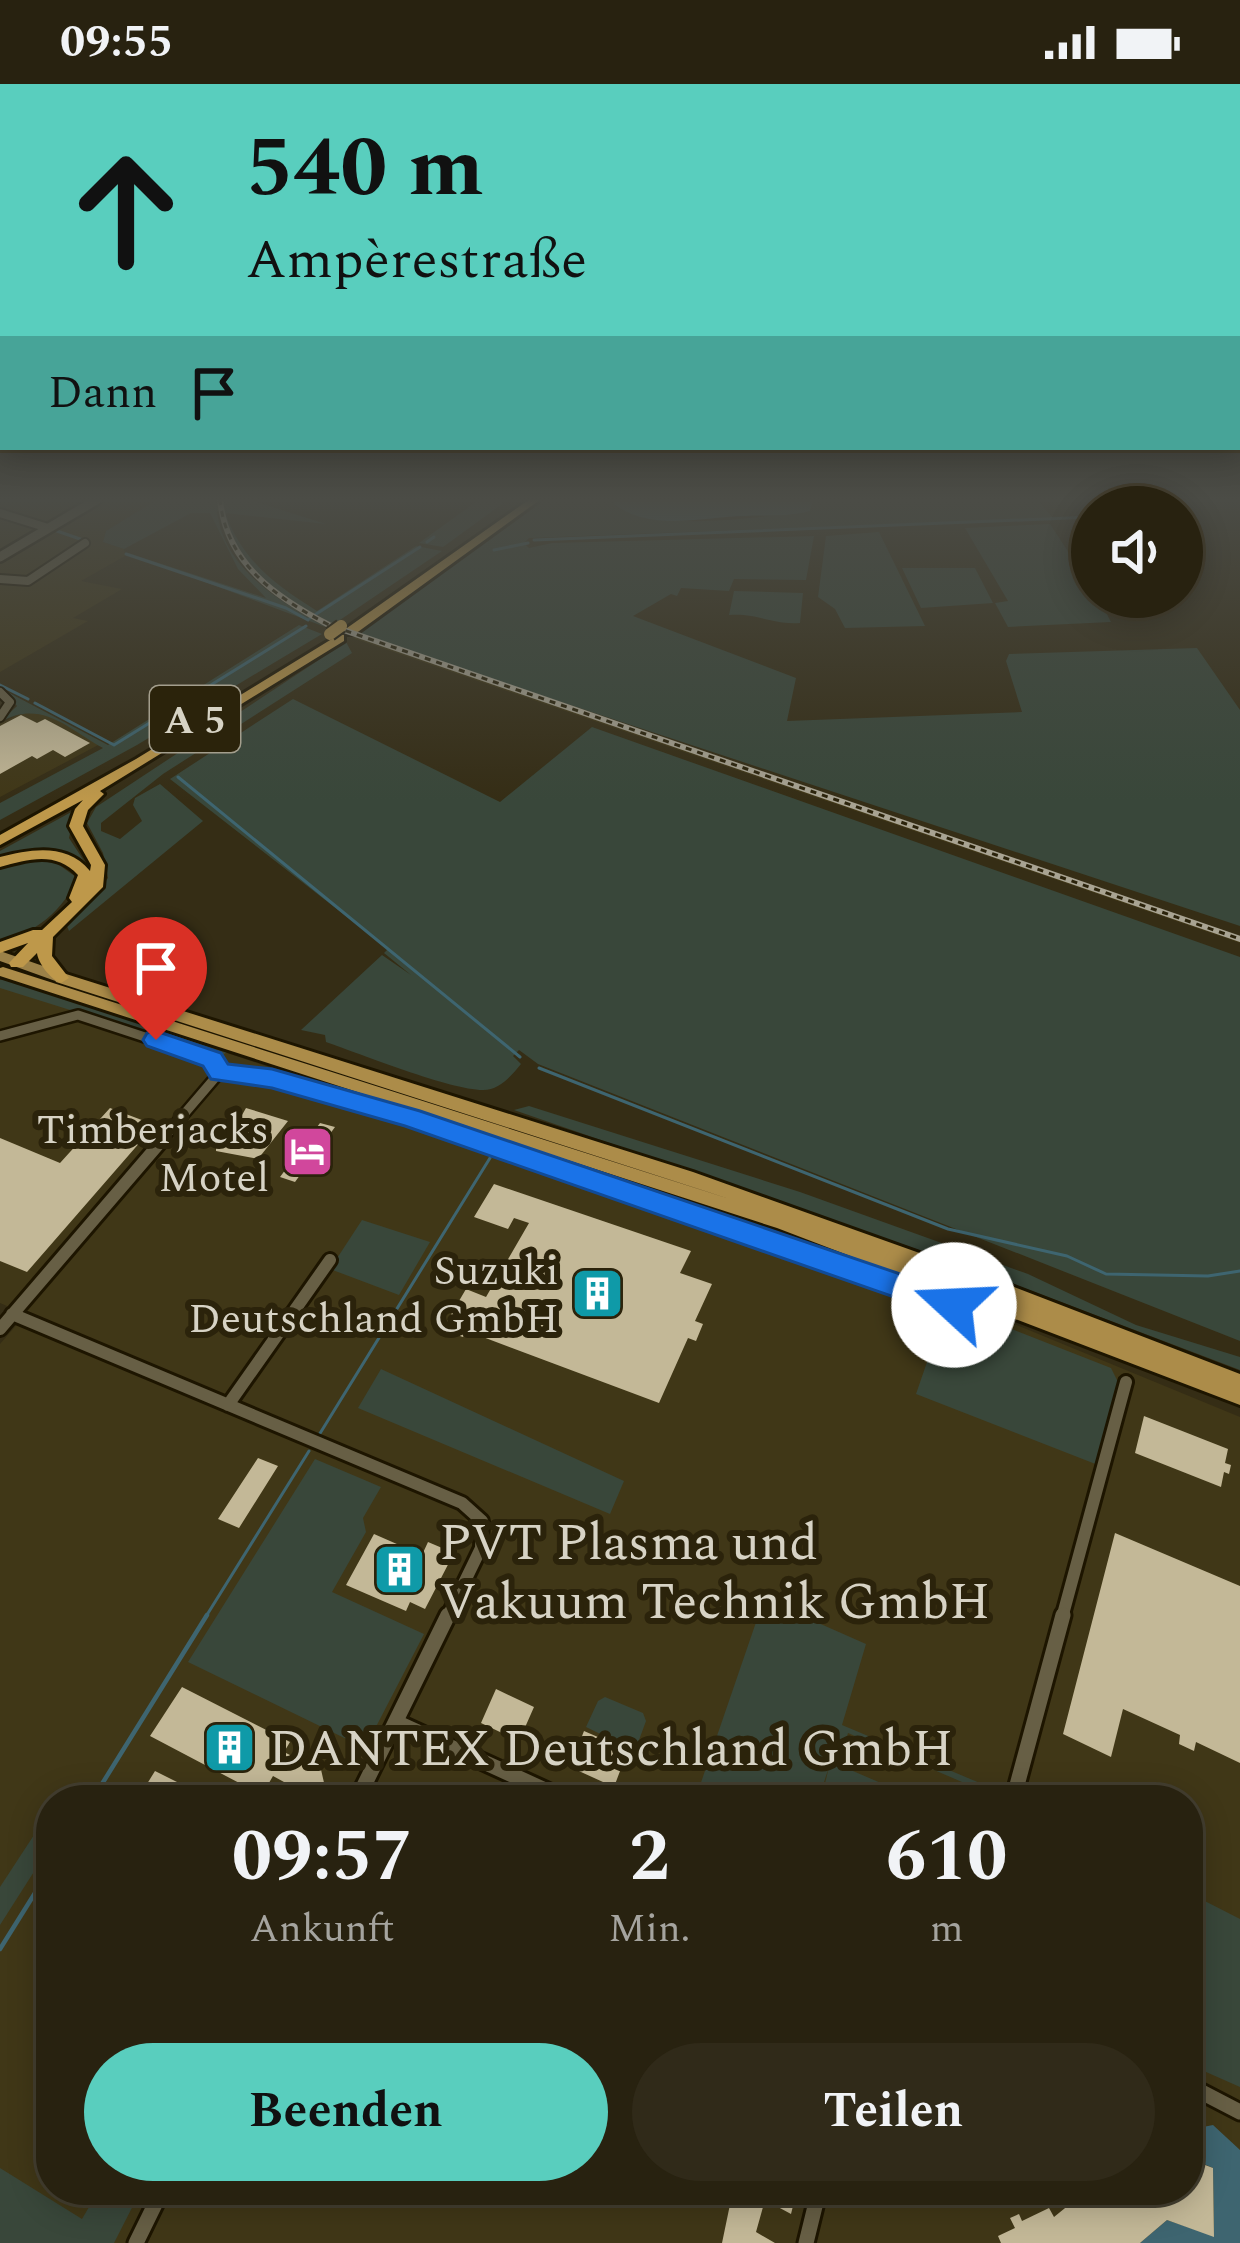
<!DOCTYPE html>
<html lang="de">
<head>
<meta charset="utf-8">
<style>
  :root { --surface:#282210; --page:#302a19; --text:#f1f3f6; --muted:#a5a49f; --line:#443f30; --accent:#59cebe }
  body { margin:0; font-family:Spectral,serif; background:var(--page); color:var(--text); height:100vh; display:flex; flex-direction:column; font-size:45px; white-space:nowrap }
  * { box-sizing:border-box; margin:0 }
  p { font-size:39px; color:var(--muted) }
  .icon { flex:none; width:66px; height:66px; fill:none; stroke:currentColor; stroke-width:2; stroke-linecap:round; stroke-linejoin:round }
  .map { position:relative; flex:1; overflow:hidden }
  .sheet { position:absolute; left:36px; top:1701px; width:1167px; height:420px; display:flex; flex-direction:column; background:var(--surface); border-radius:48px; box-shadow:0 6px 30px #0003,0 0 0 3px var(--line) }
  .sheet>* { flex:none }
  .banner { position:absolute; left:0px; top:0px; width:1242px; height:366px; box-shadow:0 6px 30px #0003,0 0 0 3px var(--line); background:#59cebe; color:#111; overflow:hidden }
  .tools { position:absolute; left:1071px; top:402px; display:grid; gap:24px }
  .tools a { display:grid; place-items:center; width:132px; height:132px; border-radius:50%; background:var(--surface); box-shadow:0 6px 30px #0003,0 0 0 3px var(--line); font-size:60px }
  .pin { position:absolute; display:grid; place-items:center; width:102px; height:102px; color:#fff; margin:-123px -51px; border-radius:50% 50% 50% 0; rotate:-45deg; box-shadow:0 0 12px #0007 }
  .pin .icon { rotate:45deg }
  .me { position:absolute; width:132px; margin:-66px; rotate:290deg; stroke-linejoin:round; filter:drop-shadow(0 0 9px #0008) }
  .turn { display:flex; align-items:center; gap:42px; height:252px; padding:0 48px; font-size:54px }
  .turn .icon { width:156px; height:156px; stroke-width:2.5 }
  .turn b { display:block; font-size:84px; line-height:102px }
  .then { display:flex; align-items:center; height:114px; padding:0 48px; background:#0003; gap:24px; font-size:45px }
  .eta { display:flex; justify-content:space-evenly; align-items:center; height:204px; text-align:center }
  .eta b { font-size:72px; font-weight:700; line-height:84px }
  .button { display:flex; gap:24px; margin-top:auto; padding:24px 48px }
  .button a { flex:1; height:138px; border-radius:72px; background:var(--accent); color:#111; font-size:48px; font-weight:700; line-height:138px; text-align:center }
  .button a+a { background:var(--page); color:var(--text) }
  .status { display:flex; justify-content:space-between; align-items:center; height:84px; padding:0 60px; background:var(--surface); direction:ltr }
  .status svg { height:33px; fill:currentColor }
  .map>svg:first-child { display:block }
  .built { fill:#403717; fill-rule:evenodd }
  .green { fill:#39473a }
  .water { fill:#3e6570 }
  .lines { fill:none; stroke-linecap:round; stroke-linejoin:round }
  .stream-far1 { stroke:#3e6570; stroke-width:3 }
  .stream { stroke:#3e6570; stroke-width:4.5 }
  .building { fill:#c3b897 }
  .minor-far3-casing { stroke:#1d1500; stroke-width:12 }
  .minor-far2-casing { stroke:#1d1500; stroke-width:14 }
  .minor-far1-casing { stroke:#1d1500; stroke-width:18 }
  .minor-casing { stroke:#1d1500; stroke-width:21 }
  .tertiary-casing { stroke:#1d1500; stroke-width:14 }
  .primary-casing { stroke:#1d1500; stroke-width:6 }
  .trunk-casing { stroke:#1d1500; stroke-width:6 }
  .motorway-casing { stroke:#1d1500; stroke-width:6 }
  .minor-far3 { stroke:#675f45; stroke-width:8 }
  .minor-far2 { stroke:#675f45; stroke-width:9 }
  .minor-far1 { stroke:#675f45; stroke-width:12 }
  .minor { stroke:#675f45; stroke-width:15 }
  .tertiary { stroke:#675f45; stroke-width:9 }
  .primary { fill:#9b8148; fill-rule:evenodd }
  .trunk { fill:#ac8c49; fill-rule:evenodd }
  .motorway { fill:#be984a; fill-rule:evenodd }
  .rail-casing { stroke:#a8a392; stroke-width:6 }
  .rail { stroke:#2b230b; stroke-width:3; stroke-dasharray:6; stroke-linecap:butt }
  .motorway-bridge-casing { stroke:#1d1500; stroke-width:16; stroke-linecap:butt }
  .motorway-bridge { stroke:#be984a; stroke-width:12 }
  .route { fill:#1a73e8; stroke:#114b97; stroke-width:3 }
  .labels { text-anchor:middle; stroke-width:12; stroke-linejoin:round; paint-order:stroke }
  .shield { fill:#2b230b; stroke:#a39e8d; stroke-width:3 }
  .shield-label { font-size:39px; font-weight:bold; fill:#d7d3c5 }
  .poi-label { font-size:42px; fill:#d7d3c5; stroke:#2b230b; text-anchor:end }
  .near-poi-label { font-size:51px; fill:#d7d3c5; stroke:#2b230b; text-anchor:start }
</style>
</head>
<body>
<div class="status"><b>09:55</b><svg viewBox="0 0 49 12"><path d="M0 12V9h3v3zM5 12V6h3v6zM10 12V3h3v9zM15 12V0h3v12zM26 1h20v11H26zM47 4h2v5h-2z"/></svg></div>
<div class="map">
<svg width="1240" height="2159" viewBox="0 0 1240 2159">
  <rect width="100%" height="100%" fill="#352d15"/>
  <path class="built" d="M0 415H97L0 472Z
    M107 415H158L106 447 103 458 124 465 125 472 81 497 122 505 73 534 88 537 0 588V480Z
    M358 551 1240 852V859L353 554Z
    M32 623 102 659 0 713V640Z
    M0 892 951 1214 1240 1333V2159H0V1260L26 1230 0 1219ZM51 1716H1188V2106H51Z"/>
  <path class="green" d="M158 415H247L326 440 225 429C243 477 274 500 317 527L416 462 442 467 334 540C292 519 225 482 225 428L217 427C223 485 282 519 328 544L122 467 266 514 238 485 210 429H191L124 465 103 458 106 447Z
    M480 415H509L443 463 419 459Z
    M544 415H619L615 420C658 450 758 433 809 427L813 415H1052L1040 419 1053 434 529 454 524 459 529 464 552 459 814 452 806 496 734 495 729 507 681 504 677 512 671 510 633 532 796 594 787 637 1022 628 1006 577 1009 570 1197 564 1240 626V842L358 551Z
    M1050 440 1092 504V513H1098L1111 538 1008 543 995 519 1008 517 965 444Z
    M879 448 925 542 845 544 835 525 818 513 826 452Z
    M902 484H975L993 519 921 524Z
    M734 507 803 509 800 539C771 541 759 529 729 531Z
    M299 541 322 550 137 661 0 736V719L103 664C66 643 41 615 0 638L17 622 0 604 108 661Z
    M346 558 352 569 163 690 101 739V747L120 755 142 737 133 721 135 714 160 700 203 737 69 847 67 842 108 794 103 769 87 739 96 723Z
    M293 615 500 718 592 643 1240 873V1257L538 980 519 966 513 972 521 980C511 992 500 1006 483 1006 450 1006 361 970 326 958L325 951 301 946 382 871 411 891 384 869 388 865 170 695Z
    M75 726 69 754 88 783C61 760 33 764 0 776V767Z
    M38 777 55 778 76 793C67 825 32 851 0 858V783Z
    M0 896H10L227 968 220 973 0 904Z
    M529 1022 800 1108 1028 1190 1136 1241 1240 1273V1286L971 1184 514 1026Z
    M362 1136 430 1158 399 1211 330 1185Z
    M946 1223 961 1225 1111 1284 1119 1300 1098 1381 916 1310Z
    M381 1285 624 1397 610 1430 358 1324Z
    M315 1375 381 1403 363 1434 366 1448 332 1508 424 1550 365 1664 188 1578Z
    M764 1515 866 1560 842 1641 1006 1710 1004 1716H982L983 1707 848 1649 839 1681 918 1715 922 1706 931 1710 920 1716H821L829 1683 818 1716H695Z
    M605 1613 643 1629 646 1637 635 1667 586 1643 598 1617Z
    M34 1751 51 1761 0 1841V1803Z
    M1195 1812 1240 1835V2003L1188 1980V1857Z
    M0 2084 82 2135 99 2106H141L114 2159H0Z"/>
  <path class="water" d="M619 415H813L810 427C786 433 768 431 744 432 701 433 651 448 614 420Z
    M1213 2041 1240 2066V2159H1140L1167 2136 1214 2152 1213 2084 1204 2080 1196 2052 1203 2043Z"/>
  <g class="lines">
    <path class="stream-far1" d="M57 447 83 456
      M534 456 1092 433
      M427 458 434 453
      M494 466 528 459
      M126 470 286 524 308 536
      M310 534 420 463
      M0 601 28 615
      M35 619 114 661 306 542
      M178 693 520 973
      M539 984 948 1145 1067 1172 1106 1190 1208 1192 1240 1187
      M319 1351 490 1074
      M205 1534 309 1367"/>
    <path class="stream" d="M92 1716 207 1531
      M0 1865 40 1801"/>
  </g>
  <path class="building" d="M21 631 37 639 45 635 90 659 65 673 53 666 37 675 32 672 0 690V642Z
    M110 1024 155 1041 27 1188 0 1177V1054L60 1079Z
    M246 1024 288 1037 258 1075 216 1067V1058L230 1052Z
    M320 1039 335 1043 295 1098 280 1093Z
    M494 1100 691 1167 680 1189 712 1200 695 1237 703 1240 696 1257 688 1254 659 1319 467 1247 463 1253 442 1246 466 1205 486 1213 529 1139 514 1134 508 1145 474 1133Z
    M1144 1332 1228 1365 1225 1379 1231 1381 1229 1390 1224 1388 1221 1403 1135 1369Z
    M258 1374 278 1382 239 1444 218 1435Z
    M1115 1449 1240 1502V1679L1196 1658 1194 1667 1179 1660 1180 1651 1123 1625 1111 1673 1063 1650Z
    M374 1450 422 1471 428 1458 454 1469 425 1525 410 1518 406 1527 346 1501Z
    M182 1603 290 1658 284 1668 298 1675 317 1668 325 1703 288 1716 284 1698 273 1692 262 1711 150 1652Z
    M496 1605 534 1623 519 1657 481 1639Z
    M584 1647 628 1666 614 1703 570 1683Z
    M155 1687 213 1716H137Z
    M1188 2061 1200 2079 1213 2084 1214 2153 1167 2136 1140 2159H1001L998 2152 1015 2144 1010 2134 1019 2130 1022 2137 1049 2124 1054 2133 1070 2120 1065 2112 1073 2106H1188Z
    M733 2106H797L791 2130 765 2116 756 2148 775 2159H722Z"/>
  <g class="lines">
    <defs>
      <path id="minor-far3" d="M0 429 48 444
        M0 495 28 497 85 459
        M0 608 10 618 0 633"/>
      <path id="minor-far2" d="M0 952 78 931 212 975 220 988
        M220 988 272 994 476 1057
        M161 1057 220 988"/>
      <path id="minor-far1" d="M467 1054 954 1221
        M12 1230 462 1419 482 1437 481 1464 447 1534
        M0 1245 164 1054
        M228 1321 330 1176
        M1062 1534 1126 1298"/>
      <path id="minor" d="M396 1638 567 1716
        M357 1716 448 1531
        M1013 1716 1063 1531
        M1188 2001 1240 2028
        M136 2159 162 2106
        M806 2159 819 2106"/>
      <path id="tertiary" d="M0 473 98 415"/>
      <path id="primary" d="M0 867 66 890 68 894 61 899 0 877Z"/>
      <path id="trunk" d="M3 883 736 1117 56 898 54 894 56 890H66L693 1088 1009 1201 1240 1290V1321L777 1144 0 892V884Z"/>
      <path id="motorway" d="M530 415H541L355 550H347V544Z
        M340 550 344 551V557L100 707 104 710 88 726 83 742 105 781 103 803 53 853 52 872 69 894 61 899C51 896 38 879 37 869L23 883H11L9 879 28 859 0 869V858L33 846H42L72 818 69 814 78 791C56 767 29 775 0 783V773C32 765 67 759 90 787L91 781 69 742 75 725 83 716 0 761V751L136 675Z"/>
    </defs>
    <use href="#minor-far3" class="minor-far3-casing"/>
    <use href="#minor-far2" class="minor-far2-casing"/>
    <use href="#minor-far1" class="minor-far1-casing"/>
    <use href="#minor" class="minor-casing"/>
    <use href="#tertiary" class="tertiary-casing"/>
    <use href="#primary" class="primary-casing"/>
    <use href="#trunk" class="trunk-casing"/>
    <use href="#motorway" class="motorway-casing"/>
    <use href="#minor-far3" class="minor-far3"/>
    <use href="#minor-far2" class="minor-far2"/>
    <use href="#minor-far1" class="minor-far1"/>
    <use href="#minor" class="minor"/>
    <use href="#tertiary" class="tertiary"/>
    <use href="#primary" class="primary"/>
    <use href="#trunk" class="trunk"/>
    <use href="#motorway" class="motorway"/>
    <defs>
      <path id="rail" d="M220 415C226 479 275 513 329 541L1240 855"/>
    </defs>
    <use href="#rail" class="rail-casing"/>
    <use href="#rail" class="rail"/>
    <defs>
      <path id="motorway-bridge" d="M330 550 341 542"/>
    </defs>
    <use href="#motorway-bridge" class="motorway-bridge-casing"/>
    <use href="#motorway-bridge" class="motorway-bridge"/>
  </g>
  <linearGradient id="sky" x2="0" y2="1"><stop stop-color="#1d190c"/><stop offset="0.58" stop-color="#4b4c46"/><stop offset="1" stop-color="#4b4c46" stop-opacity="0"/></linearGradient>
  <rect width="1240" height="717" fill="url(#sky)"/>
  <path class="route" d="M156 947 221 969 228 980 272 985 420 1027 965 1212 969 1221 965 1230 954 1234 405 1042 272 1004 211 995 203 982 147 962 143 956 147 949Z"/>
  <defs>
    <symbol id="hotel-square" viewBox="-11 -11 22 22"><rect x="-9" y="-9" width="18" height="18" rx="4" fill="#d1479c" stroke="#2b230b"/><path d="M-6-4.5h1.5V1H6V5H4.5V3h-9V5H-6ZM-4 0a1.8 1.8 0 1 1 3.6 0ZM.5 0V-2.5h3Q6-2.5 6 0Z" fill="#fff"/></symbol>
    <symbol id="building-square" viewBox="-11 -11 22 22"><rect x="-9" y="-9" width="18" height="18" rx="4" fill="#0f9aa8" stroke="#2b230b"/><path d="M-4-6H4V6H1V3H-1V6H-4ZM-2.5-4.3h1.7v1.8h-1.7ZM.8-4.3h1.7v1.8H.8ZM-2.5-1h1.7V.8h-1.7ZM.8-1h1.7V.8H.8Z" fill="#fff"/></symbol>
  </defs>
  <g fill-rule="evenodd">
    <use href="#hotel-square" x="278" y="1038" width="59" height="59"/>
    <use href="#building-square" x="568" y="1180" width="59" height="59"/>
    <use href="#building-square" x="370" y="1456" width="59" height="59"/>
    <use href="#building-square" x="200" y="1634" width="59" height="59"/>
  </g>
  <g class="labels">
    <rect class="shield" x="150" y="602" width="90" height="66" rx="9"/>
    <g class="shield-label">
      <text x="195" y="649">A 5</text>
    </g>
    <g class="poi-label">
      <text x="269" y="1059">Timberjacks<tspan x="269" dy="48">Motel</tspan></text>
      <text x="559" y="1200">Suzuki<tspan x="559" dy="48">Deutschland GmbH</tspan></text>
    </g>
    <g class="near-poi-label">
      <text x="439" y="1475">PVT Plasma und<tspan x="439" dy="59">Vakuum Technik GmbH</tspan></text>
      <text x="268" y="1681">DANTEX Deutschland GmbH</text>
    </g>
  </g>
</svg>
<div class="tools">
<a><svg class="icon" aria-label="sound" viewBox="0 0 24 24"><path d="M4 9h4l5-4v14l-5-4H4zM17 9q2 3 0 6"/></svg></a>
</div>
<div class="pin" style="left:156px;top:956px;background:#d93025"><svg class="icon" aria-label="arrive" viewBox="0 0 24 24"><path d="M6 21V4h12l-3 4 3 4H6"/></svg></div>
<svg class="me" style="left:954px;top:1221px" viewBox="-20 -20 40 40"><circle r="19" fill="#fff"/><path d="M0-13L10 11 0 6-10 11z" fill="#1a73e8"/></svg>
<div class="banner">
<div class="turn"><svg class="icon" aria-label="ahead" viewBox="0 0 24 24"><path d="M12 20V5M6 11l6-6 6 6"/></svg><div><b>540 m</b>Ampèrestraße</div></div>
<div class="then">Dann<svg class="icon" aria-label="arrive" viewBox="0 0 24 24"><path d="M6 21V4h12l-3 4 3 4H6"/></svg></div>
</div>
<section class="sheet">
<div class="eta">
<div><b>09:57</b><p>Ankunft</p></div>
<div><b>2</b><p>Min.</p></div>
<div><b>610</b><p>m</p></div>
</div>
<div class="button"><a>Beenden</a><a>Teilen</a></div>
</section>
</div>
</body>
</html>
